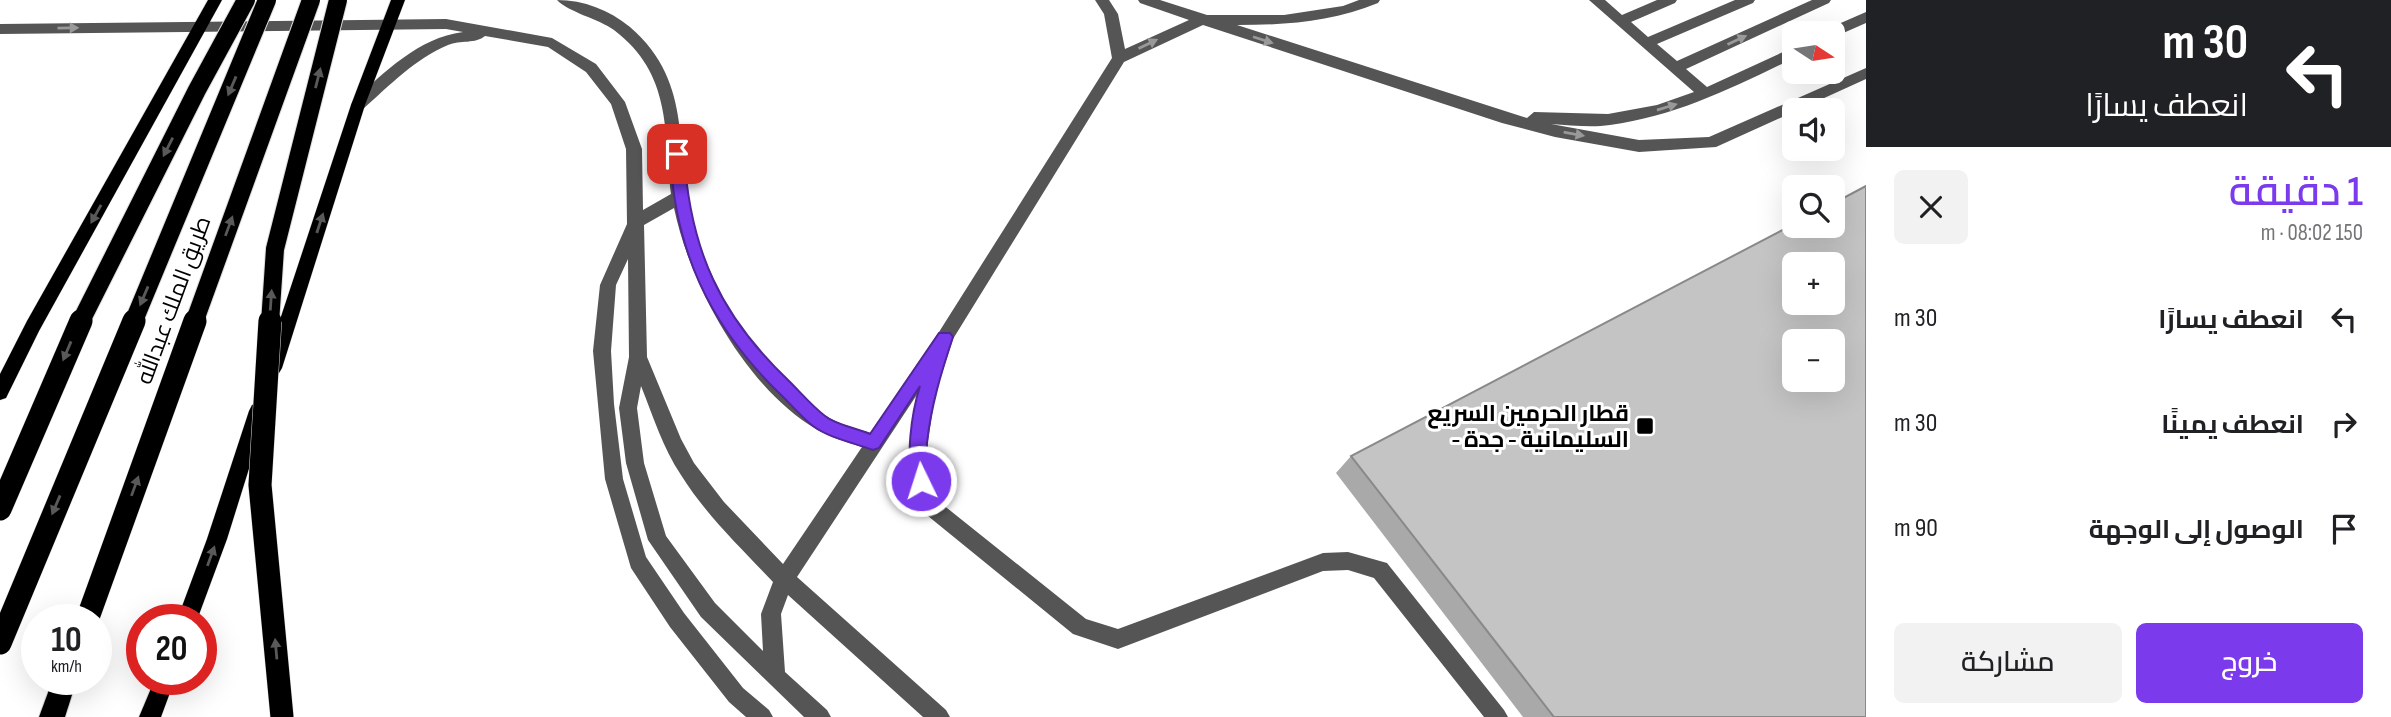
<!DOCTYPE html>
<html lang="ar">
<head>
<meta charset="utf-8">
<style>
  :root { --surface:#fff; --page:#f2f2f2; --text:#202124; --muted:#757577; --accent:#7c3aed }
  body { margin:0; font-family:"Sofia Sans Condensed",Cairo,sans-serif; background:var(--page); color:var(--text); direction:rtl; height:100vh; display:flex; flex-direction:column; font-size:26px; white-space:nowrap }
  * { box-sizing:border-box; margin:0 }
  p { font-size:23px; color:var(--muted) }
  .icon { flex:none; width:38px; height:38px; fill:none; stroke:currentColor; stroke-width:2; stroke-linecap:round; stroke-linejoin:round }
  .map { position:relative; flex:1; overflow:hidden; direction:ltr }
  .drawer { display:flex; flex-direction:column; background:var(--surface); width:525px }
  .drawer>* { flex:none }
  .guide { background:#202124; color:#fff; overflow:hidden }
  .needle { width:46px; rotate:102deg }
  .tools { position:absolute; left:1782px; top:21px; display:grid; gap:14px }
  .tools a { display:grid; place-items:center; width:63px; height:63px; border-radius:10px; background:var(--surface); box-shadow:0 7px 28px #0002; font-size:35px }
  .speed { position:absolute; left:21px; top:604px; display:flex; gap:14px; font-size:35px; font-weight:700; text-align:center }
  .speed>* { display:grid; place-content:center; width:91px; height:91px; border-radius:50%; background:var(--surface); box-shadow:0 7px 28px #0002; line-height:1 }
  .speed small { font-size:18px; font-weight:400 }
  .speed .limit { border:10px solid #d22; background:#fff; color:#111 }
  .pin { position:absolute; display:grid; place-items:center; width:60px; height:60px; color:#fff; margin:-30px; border-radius:14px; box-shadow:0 4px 10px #0006 }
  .me { position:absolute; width:77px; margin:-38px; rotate:356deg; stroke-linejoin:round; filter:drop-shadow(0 0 5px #0008) }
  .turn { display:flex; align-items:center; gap:24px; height:147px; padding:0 28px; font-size:32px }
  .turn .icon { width:91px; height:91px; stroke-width:2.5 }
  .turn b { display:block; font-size:49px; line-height:60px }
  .round { display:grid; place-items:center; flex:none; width:74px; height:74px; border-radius:10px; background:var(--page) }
  .overview { display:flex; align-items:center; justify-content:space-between; height:119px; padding:0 28px }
  h1 { font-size:42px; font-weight:600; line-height:52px; color:var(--accent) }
  .action { display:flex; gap:14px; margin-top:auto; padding:14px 28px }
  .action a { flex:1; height:80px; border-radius:10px; background:var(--accent); color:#fff; font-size:28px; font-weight:600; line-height:80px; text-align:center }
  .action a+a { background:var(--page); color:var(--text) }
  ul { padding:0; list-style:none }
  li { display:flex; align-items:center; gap:21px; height:105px; padding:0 28px }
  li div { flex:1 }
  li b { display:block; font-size:26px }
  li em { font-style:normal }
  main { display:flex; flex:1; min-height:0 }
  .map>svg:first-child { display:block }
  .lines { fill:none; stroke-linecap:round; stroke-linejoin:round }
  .major-casing { stroke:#dbdbdb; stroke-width:1 }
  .highway-casing { stroke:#dbdbdb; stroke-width:2 }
  .minor { fill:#555; fill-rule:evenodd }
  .major { fill:#000; fill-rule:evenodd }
  .highway { fill:#000; fill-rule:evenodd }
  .highway-bridge-far1-casing { stroke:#dbdbdb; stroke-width:20; stroke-linecap:butt }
  .highway-bridge-casing { stroke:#dbdbdb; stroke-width:24; stroke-linecap:butt }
  .highway-bridge-far1 { stroke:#000; stroke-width:18 }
  .highway-bridge { stroke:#000; stroke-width:23 }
  .wall { fill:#a9a9a9 }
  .building { fill:#c4c4c4; stroke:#898989; stroke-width:2; fill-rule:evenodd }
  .oneway { fill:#999 }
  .oneway2 { fill:#595959 }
  .route { fill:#7c3aed; stroke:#51269a; stroke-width:2 }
  .poi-dot { fill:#000; stroke:#fff; stroke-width:2.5 }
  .labels { text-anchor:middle; stroke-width:6; stroke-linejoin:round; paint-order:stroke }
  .street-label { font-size:23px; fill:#000; stroke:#fff }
  .poi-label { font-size:23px; font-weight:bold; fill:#000; stroke:#fff; text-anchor:end }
</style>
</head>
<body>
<main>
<section class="drawer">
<div class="guide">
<div class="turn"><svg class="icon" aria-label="left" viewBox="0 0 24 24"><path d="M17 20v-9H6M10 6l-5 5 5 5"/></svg><div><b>30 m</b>انعطف يسارًا</div></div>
</div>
<div class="overview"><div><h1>1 دقيقة</h1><p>150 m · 08:02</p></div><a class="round"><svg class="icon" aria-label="close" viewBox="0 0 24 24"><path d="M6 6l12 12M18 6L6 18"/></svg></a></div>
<ul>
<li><svg class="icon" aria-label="left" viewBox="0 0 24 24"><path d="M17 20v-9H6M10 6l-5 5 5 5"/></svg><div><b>انعطف يسارًا</b></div><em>30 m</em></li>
<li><svg class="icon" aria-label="right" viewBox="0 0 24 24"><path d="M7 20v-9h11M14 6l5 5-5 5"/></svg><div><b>انعطف يمينًا</b></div><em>30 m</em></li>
<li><svg class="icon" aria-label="arrive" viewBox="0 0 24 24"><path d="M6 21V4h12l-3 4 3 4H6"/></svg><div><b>الوصول إلى الوجهة</b></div><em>90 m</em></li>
</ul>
<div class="action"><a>خروج</a><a>مشاركة</a></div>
</section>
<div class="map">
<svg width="1866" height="717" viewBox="0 0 1866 717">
  <rect width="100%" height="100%" fill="#fff"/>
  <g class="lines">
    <defs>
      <path id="major" d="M208 0H222L39 331 6 398 0 400V374L27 321Z
        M391 0H405L365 105 282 368 279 373 273 376 267 373 264 368 351 105Z
        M258 403 264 405 267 411 227 539 197 620H177L207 539 249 411 252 405Z
        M155 679H175L161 717H139Z"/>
      <path id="highway" d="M53 679H77L65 717H39Z"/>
    </defs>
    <use href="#major" class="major-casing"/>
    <use href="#highway" class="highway-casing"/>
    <path class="minor" d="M557 0C584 0 609 10 630 27 697 85 672 154 694 228 714 295 767 384 831 419 843 425 857 429 871 433L939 332 1112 58 1104 14 1095 0H1109L1118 14 1125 49 1189 20 1140 3 1138 0H1160L1207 15H1284L1343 6 1359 0H1380L1378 3C1332 22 1286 25 1237 25L1527 118 1534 112 1608 114 1657 105 1694 92 1589 0H1605L1622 15 1657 0H1677L1675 3 1631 22 1648 37 1735 0H1755L1753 3 1657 44 1677 61 1812 0H1831L1829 3 1686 69 1707 87 1794 47V58C1734 87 1677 116 1610 125 1591 128 1570 125 1551 124L1639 140 1709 137 1866 68V79L1716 147 1639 152 1555 137 1502 123 1203 25 1124 62 953 339 935 395 927 447 930 480 942 504 1086 619 1118 629 1323 553 1348 552 1387 563 1504 710 1508 717H1484L1374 578 1348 570 1323 571 1118 649 1073 634 928 516 912 481 909 447 918 393 797 577 946 710 950 717H923L788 595 781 614 785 672 827 710 831 717H804L701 617 648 540 626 463 619 408 629 357 628 259 616 285 611 351 614 404 623 479 646 557 684 613 743 688 769 710 773 717H746L729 702 670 627 631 568 605 479 593 351 600 285 627 224 626 149 611 104 586 72 548 47 485 36C476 44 460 40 448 45 415 59 390 85 363 109H353L351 105 353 101C385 72 418 38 463 32L446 29 0 34V24L446 19 552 38 596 64 625 102 642 149 643 210 671 194C664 131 672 74 614 30 599 19 568 12 557 0ZM674 208C690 285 746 388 816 429 830 437 846 442 862 447L783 564 724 502 694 463 681 439 647 357 644 225ZM641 386C653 416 663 448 681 475 706 515 741 548 773 582L761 614 763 651 715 603 666 536 644 463 637 408Z
      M1866 12V23L1832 38V33H1825L1827 29Z"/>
    <use href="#major" class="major"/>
    <use href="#highway" class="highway"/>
    <defs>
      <path id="highway-bridge-far1" d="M80 323 197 90 246 0
        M133 323 267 0
        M194 323 311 0
        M270 323 275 249 338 0"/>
      <path id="highway-bridge" d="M270 321 260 485 282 717
        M0 509 81 321
        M87 620 195 321
        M0 643 134 321"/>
    </defs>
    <use href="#highway-bridge-far1" class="highway-bridge-far1-casing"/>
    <use href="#highway-bridge" class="highway-bridge-casing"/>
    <use href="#highway-bridge-far1" class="highway-bridge-far1"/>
    <use href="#highway-bridge" class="highway-bridge"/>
  </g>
  <path class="wall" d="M1351 456 1866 717H1523L1336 473Z"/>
  <path class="building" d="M1866 186V717H1554L1351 456 1794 224V226H1832V204ZM1794 264H1832V303H1794ZM1794 341H1832V380H1794Z"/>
  <defs><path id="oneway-solid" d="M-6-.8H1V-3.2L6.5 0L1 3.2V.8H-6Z" transform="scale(1.75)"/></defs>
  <g class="oneway">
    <use href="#oneway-solid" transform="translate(68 28) rotate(-1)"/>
    <use href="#oneway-solid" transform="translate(1263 40) rotate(18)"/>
    <use href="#oneway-solid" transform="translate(1737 40) rotate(-25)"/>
    <use href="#oneway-solid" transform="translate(1148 44) rotate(-26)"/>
    <use href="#oneway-solid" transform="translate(1667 107) rotate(-17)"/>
    <use href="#oneway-solid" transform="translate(1574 134) rotate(10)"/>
  </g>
  <g class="oneway2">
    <use href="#oneway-solid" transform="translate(318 78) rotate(-76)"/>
    <use href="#oneway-solid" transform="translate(232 86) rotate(113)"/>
    <use href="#oneway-solid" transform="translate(168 147) rotate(117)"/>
    <use href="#oneway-solid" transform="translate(96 214) rotate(119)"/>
    <use href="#oneway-solid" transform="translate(320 223) rotate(-72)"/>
    <use href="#oneway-solid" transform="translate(229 226) rotate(-70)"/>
    <use href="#oneway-solid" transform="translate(144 296) rotate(113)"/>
    <use href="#oneway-solid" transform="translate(271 300) rotate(-86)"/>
    <use href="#oneway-solid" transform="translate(67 351) rotate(113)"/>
    <use href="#oneway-solid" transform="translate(135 486) rotate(-70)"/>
    <use href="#oneway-solid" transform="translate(56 505) rotate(113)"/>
    <use href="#oneway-solid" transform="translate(211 556) rotate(-70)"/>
    <use href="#oneway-solid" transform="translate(276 649) rotate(-95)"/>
  </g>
  <path class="route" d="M677 149 684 154C690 250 720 316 790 382 801 393 812 406 825 416 836 425 856 428 870 434L939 333H950L953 337C941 373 931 406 927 443 926 457 933 473 927 486L921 489 915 486C904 462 912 411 920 386L879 448 873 450C855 443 829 438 813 426 801 417 790 403 778 392 709 324 675 251 670 154Z"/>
  <rect class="poi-dot" x="1636" y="417" width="18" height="18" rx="3.5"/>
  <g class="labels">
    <g class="street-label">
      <text transform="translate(173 300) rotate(-70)" y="8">طريق الملك عبدالله</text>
    </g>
    <g class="poi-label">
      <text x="1629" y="421">قطار الحرمين السريع<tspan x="1629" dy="26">- السليمانية - جدة</tspan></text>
    </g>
  </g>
</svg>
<div class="tools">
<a><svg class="needle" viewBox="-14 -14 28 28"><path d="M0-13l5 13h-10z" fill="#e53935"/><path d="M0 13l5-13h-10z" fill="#757577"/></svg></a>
<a><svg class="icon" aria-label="sound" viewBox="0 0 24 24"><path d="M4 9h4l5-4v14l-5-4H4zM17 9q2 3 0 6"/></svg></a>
<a><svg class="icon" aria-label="search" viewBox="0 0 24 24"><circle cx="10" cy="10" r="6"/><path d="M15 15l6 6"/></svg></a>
<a>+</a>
<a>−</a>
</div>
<div class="speed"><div>10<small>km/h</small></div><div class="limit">20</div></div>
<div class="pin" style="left:677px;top:154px;background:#d93025"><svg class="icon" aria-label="arrive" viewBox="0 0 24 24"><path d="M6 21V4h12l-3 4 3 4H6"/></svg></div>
<svg class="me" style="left:921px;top:481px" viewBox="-20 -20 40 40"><circle r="17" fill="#7c3aed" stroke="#fff" stroke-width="3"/><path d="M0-11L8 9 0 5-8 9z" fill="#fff"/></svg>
</div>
</main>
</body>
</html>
